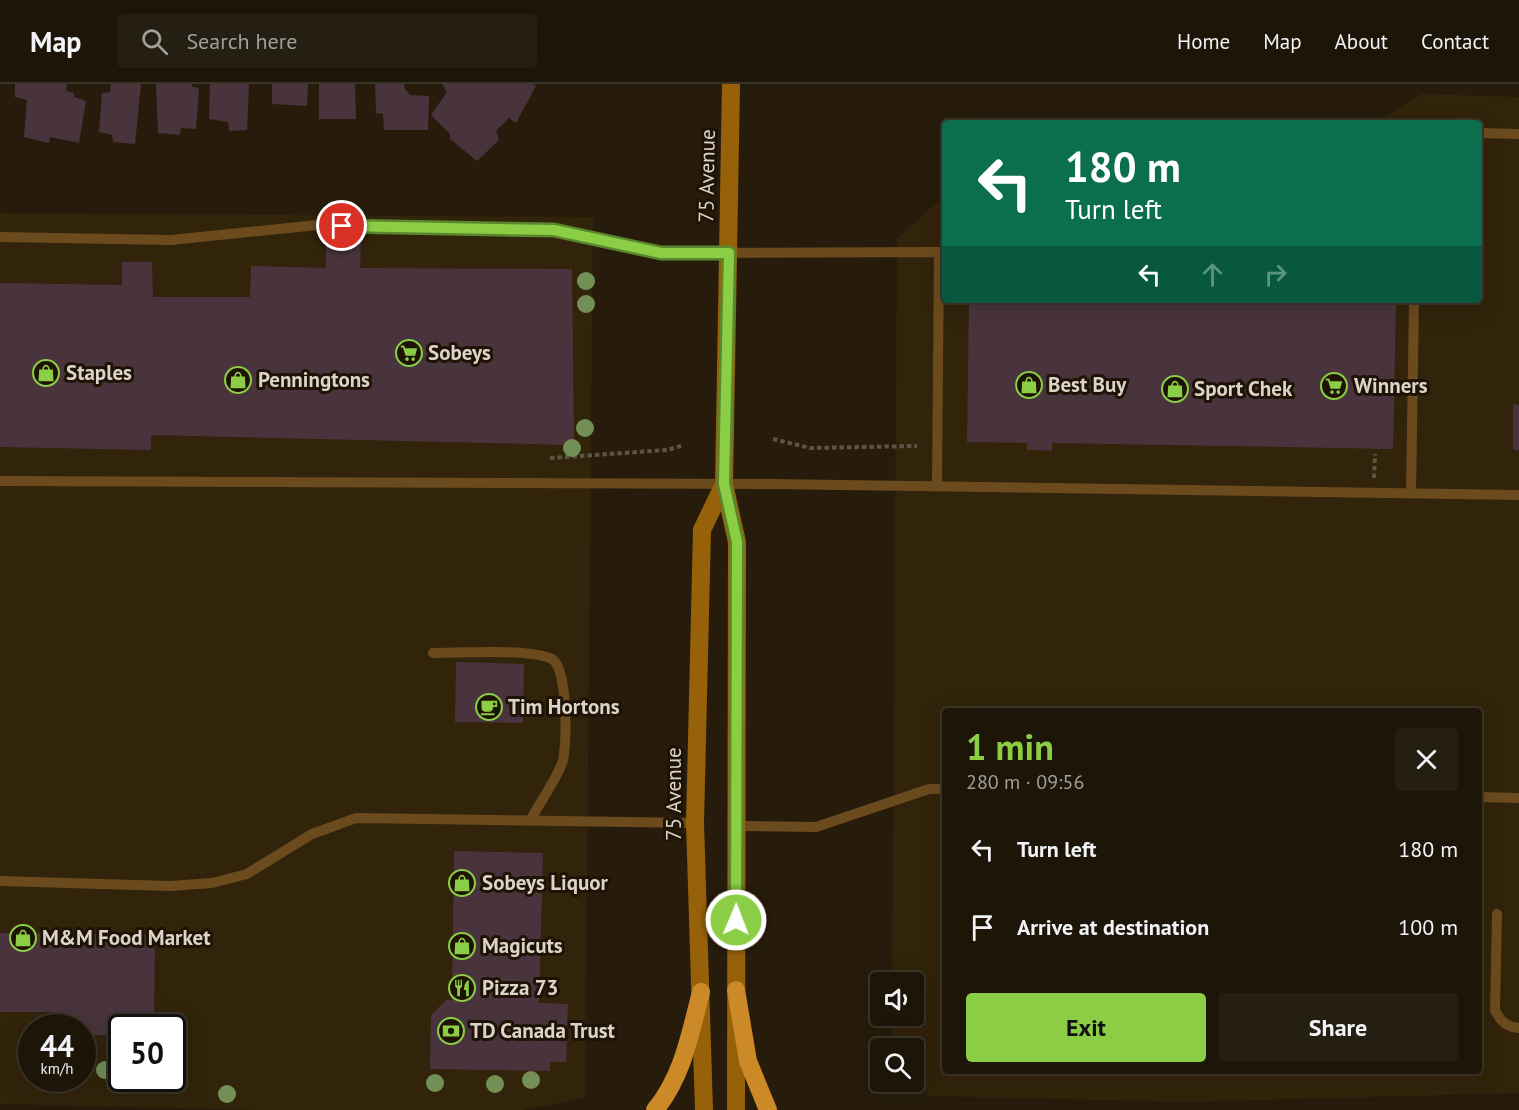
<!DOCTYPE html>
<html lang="en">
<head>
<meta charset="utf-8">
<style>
  :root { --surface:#1d1508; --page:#251e12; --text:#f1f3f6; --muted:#a09f9c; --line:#3b3429; --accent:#8bce46 }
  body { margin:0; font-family:"PT Sans",sans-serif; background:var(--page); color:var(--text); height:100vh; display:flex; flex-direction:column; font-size:22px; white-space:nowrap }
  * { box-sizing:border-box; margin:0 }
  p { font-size:20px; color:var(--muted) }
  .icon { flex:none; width:33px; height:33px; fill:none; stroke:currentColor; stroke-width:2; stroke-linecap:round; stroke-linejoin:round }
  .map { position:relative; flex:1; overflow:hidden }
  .details { position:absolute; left:942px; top:624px; width:540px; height:366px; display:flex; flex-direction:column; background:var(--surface); border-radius:6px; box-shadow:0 6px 24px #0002,0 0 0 2px var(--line) }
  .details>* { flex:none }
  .guide { position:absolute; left:942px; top:36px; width:540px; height:183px; border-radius:6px; box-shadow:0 6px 24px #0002,0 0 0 2px var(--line); background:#0b6e4f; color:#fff; overflow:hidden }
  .buttons { position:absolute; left:870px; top:888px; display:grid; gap:12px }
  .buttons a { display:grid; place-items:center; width:54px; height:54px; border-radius:6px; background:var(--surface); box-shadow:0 6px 24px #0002,0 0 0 2px var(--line); font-size:30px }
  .speed { position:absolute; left:18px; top:930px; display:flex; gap:12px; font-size:30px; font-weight:700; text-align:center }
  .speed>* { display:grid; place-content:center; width:78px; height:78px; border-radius:50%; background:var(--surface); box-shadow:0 6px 24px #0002,0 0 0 2px var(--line); line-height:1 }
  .speed small { font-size:15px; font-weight:400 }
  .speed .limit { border:3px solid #111; border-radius:9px; background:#fff; color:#111 }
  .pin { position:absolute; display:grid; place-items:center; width:51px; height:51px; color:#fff; margin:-26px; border:3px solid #fff; border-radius:50%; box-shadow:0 2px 6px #0007 }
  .me { position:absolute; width:66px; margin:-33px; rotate:1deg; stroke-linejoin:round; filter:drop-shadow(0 0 4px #0008) }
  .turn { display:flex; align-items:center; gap:21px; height:126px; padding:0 24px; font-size:27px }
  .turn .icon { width:78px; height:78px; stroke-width:2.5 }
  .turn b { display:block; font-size:42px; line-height:51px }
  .lanes { display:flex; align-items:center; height:57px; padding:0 24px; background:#0003; justify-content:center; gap:30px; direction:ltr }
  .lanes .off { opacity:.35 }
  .round { display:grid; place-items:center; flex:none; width:63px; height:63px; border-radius:6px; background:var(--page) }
  .summary { display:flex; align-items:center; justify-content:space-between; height:102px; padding:0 24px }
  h1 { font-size:36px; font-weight:700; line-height:45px; color:var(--accent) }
  .cta { display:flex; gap:12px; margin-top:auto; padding:12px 24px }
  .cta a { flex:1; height:69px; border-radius:6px; background:var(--accent); color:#111; font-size:24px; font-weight:700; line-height:69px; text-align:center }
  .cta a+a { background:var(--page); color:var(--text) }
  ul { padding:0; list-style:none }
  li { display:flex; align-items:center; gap:18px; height:78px; padding:0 24px }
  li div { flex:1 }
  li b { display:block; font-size:22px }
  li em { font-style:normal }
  header { display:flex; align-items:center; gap:36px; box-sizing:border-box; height:84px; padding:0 30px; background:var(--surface); border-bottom:2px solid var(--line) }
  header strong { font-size:28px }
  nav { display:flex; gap:33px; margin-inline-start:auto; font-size:21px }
  .search { width:420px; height:54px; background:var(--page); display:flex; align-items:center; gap:15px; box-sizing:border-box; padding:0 21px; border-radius:6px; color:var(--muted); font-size:22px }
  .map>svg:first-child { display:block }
  .built { fill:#32230b; fill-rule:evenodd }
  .building { fill:#49343d }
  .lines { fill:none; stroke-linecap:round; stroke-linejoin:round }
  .path { stroke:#5e5445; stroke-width:4; stroke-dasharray:4.5 3; stroke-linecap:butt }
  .lane { stroke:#6b4a1e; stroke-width:10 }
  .secondary { stroke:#976109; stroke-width:18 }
  .highway { stroke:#cb8928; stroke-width:18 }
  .tree { fill:#729056 }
  .route-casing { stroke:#5a862e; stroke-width:15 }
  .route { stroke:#8bce46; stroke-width:10 }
  .labels { text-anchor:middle; stroke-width:6; stroke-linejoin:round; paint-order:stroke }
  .street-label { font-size:21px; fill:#dcd4ca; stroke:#1e1304 }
  .poi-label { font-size:21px; font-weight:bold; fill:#dcd4ca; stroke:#1e1304; text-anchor:start }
</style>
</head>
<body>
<header>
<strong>Map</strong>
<div class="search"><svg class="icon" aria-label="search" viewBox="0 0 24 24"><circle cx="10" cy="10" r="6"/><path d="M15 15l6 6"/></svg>Search here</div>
<nav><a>Home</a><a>Map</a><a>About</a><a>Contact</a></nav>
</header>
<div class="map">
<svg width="1519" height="1026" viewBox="0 0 1519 1026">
  <rect width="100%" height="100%" fill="#271c0b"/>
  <path class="built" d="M1421 10 1519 13V1009L1184 1018 928 1012 914 987V964H901L891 948 892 932H914V898H892L897 155 945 111V216H1479V39H1375ZM945 627H1479V987H945Z
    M0 129 593 133 585 1014 523 1026H256L0 1020ZM32 944H82V994H32ZM122 944H172V994H122Z"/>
  <path class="building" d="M15 0H67L66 7 74 9V13L86 17 79 59 50 53 49 59 24 53 27 16 15 13Z
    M111 0H141L135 60 113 58 112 51 99 48 102 9 110 8Z
    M156 0H192V3L199 4 196 45 181 44 180 51 158 49Z
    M210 0H249L247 46 229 47 228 38 209 35Z
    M272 0H308L307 22 272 20Z
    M319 0H355L356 35H319Z
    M375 0H404L405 5 410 11 429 12 428 46H384L383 30 376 29Z
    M442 0H533L536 2 516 39 509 34 496 47 499 56 477 77 450 55V50L431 31 447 8Z
    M326 154 361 155 360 184 572 185 574 361 151 351V366L0 363V199L122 201V178H152L153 213H250L251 182 326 184Z
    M969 216H1396L1393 365 1052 359V367L1039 366H1027V359L967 358Z
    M1513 320 1519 321V366H1513Z
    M456 578 524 580 523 639 455 638Z
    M454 767 543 769 539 919 568 920 566 978H550V987L430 985 431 931 446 916H452Z
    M0 849 155 851 154 944H122V951H82V944H63V928H0Z"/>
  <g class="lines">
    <path class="path" d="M773 355 810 364 917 362
      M550 374 667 366 681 362
      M1374 394 1375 370"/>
    <path class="lane" d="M1479 49 1519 50
      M0 153 171 156 318 141 554 146 661 169 939 168 937 402
      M0 397 772 400 1519 411
      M1411 409 1414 216
      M433 569C459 569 531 564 552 575 568 584 567 659 563 676 558 694 539 719 530 737
      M1479 713 1519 714
      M737 742 816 743 929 705H945
      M0 797 170 802 212 799 247 790 312 750 356 734 695 739
      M1497 830 1495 926C1500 937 1506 943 1519 944"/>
    <path class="secondary" d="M731 0 724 400 737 458 736 1026
      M704 1026 695 739 702 446 724 400"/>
    <path class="highway" d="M736 906 748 977 768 1026
      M655 1026C683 992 690 950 701 908"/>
  </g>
  <g class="tree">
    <circle cx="586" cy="197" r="9"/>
    <circle cx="586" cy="220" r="9"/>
    <circle cx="585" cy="344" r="9"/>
    <circle cx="572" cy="364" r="9"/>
    <circle cx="105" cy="986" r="9"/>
    <circle cx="531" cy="996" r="9"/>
    <circle cx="435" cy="999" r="9"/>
    <circle cx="495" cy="1000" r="9"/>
    <circle cx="227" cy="1010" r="9"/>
  </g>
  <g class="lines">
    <defs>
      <path id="route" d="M342 142 554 146 661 169H729L724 400 737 458 736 836"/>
    </defs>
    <use href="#route" class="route-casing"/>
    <use href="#route" class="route"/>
  </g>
  <defs>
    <symbol id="supermarket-ring" viewBox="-11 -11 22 22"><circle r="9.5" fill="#1e1304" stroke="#8bce46" stroke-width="1.5"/><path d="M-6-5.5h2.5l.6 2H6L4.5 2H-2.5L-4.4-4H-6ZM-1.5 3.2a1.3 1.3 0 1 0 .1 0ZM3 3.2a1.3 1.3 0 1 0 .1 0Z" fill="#8bce46"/></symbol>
    <symbol id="shop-ring" viewBox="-11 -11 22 22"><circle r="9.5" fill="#1e1304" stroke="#8bce46" stroke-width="1.5"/><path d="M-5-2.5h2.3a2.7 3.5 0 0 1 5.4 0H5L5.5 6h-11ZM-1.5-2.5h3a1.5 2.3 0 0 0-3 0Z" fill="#8bce46"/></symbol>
    <symbol id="cafe-ring" viewBox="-11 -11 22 22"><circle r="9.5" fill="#1e1304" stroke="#8bce46" stroke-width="1.5"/><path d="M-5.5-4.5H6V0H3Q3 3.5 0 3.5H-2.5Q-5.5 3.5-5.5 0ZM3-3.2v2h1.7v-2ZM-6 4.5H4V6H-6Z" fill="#8bce46"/></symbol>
    <symbol id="restaurant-ring" viewBox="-11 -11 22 22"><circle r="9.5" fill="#1e1304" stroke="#8bce46" stroke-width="1.5"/><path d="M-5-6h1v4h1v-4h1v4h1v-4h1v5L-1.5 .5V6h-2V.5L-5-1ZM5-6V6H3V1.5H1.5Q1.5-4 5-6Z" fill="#8bce46"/></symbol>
    <symbol id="bank-ring" viewBox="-11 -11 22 22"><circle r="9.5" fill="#1e1304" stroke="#8bce46" stroke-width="1.5"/><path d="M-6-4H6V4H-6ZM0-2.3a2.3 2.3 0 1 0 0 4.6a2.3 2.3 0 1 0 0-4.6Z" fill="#8bce46"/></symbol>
  </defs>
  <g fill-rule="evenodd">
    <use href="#supermarket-ring" x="394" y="254" width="30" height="30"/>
    <use href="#shop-ring" x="31" y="274" width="30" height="30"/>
    <use href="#shop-ring" x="223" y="281" width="30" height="30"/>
    <use href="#shop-ring" x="1014" y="286" width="30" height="30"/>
    <use href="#supermarket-ring" x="1319" y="287" width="30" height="30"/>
    <use href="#shop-ring" x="1160" y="290" width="30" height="30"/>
    <use href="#cafe-ring" x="474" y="608" width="30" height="30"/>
    <use href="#shop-ring" x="447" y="784" width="30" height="30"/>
    <use href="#shop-ring" x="8" y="839" width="30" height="30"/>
    <use href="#shop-ring" x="447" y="847" width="30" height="30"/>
    <use href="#restaurant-ring" x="447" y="889" width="30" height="30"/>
    <use href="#bank-ring" x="436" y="932" width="30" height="30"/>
  </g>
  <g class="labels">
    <g class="street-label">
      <text transform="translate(707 92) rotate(-89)" y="7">75 Avenue</text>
      <text transform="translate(674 710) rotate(-90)" y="7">75 Avenue</text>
    </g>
    <g class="poi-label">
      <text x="428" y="276">Sobeys</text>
      <text x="66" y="296">Staples</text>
      <text x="258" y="303">Penningtons</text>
      <text x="1048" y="308">Best Buy</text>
      <text x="1354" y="309">Winners</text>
      <text x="1194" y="312">Sport Chek</text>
      <text x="508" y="630">Tim Hortons</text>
      <text x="482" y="806">Sobeys Liquor</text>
      <text x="42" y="861">M&amp;M Food Market</text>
      <text x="482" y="869">Magicuts</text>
      <text x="482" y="911">Pizza 73</text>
      <text x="470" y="954">TD Canada Trust</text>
    </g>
  </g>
</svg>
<div class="buttons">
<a><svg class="icon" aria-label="sound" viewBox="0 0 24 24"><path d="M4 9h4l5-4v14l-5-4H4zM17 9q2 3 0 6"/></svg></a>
<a><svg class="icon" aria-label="search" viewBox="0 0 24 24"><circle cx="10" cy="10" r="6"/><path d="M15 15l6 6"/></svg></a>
</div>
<div class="speed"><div>44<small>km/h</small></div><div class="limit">50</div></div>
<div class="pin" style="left:342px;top:142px;background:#d93025"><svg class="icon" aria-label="arrive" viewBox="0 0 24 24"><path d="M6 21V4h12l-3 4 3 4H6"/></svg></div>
<svg class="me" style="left:736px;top:836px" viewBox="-20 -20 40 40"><circle r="17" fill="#8bce46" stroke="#fff" stroke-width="3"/><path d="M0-11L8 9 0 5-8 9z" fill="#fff"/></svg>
<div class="guide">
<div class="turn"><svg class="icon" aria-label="left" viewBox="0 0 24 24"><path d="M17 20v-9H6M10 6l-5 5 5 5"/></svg><div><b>180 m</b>Turn left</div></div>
<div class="lanes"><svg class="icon" aria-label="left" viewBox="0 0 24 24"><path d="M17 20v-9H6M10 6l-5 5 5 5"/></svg><svg class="icon off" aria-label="ahead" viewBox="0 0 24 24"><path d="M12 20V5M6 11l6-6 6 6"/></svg><svg class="icon off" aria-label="right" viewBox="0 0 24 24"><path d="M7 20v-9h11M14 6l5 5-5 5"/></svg></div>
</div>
<section class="details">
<div class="summary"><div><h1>1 min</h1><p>280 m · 09:56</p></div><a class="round"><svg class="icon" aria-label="close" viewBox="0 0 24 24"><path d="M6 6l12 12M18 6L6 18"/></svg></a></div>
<ul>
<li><svg class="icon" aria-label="left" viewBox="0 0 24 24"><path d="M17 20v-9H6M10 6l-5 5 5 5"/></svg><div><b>Turn left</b></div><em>180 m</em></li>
<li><svg class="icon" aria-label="arrive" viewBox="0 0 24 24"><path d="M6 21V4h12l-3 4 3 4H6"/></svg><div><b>Arrive at destination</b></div><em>100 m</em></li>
</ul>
<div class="cta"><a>Exit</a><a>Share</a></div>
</section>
</div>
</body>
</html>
